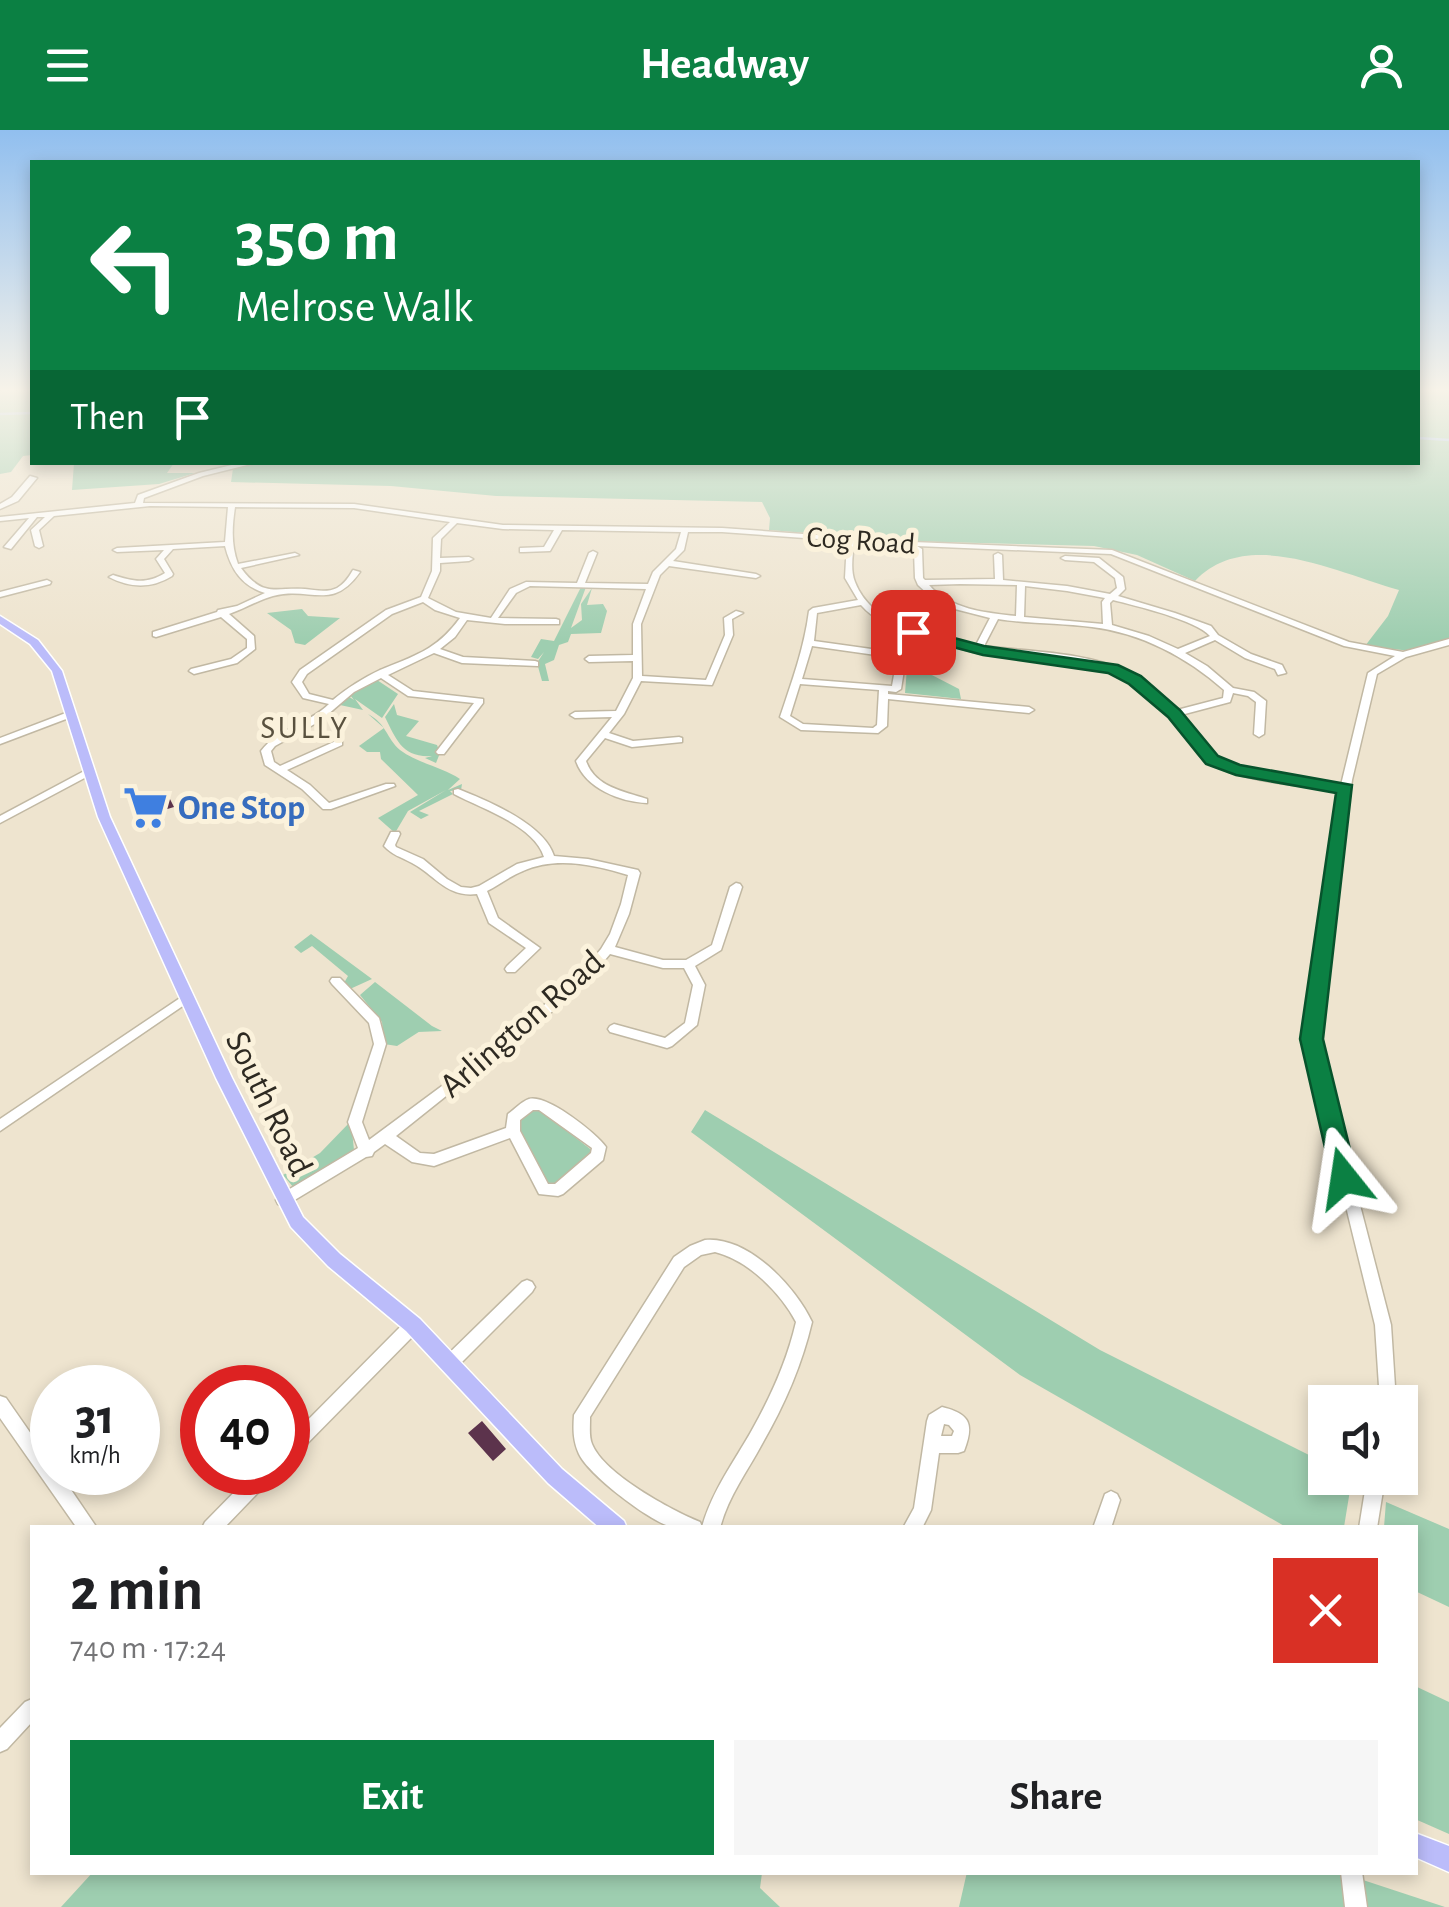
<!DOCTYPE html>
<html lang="en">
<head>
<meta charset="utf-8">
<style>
  :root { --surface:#fff; --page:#f6f6f6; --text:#202124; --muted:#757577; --accent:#0b8043 }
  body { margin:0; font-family:"Alegreya Sans",sans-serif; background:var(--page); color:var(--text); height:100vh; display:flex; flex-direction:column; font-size:38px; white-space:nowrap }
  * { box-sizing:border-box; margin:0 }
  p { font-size:32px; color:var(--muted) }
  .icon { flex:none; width:55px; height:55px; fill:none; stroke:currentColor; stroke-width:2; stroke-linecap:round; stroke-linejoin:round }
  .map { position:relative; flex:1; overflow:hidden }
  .side { position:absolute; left:30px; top:1395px; width:1388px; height:350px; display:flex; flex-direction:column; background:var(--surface); border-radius:0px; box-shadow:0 5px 15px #0003 }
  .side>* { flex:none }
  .hud { position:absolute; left:30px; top:30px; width:1390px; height:305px; border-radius:0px; box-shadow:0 5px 15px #0003; background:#0b8043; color:#fff; overflow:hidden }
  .controls { position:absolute; left:1308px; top:1255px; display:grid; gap:20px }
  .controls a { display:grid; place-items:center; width:110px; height:110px; border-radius:0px; background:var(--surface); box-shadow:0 5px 15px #0003; font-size:50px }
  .speed { position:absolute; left:30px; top:1235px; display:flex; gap:20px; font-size:50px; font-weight:700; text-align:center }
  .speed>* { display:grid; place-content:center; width:130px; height:130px; border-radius:50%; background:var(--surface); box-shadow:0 5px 15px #0003; line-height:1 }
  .speed small { font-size:25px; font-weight:400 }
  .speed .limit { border:15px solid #d22; background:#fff; color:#111 }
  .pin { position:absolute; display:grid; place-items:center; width:85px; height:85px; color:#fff; margin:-42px; border-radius:20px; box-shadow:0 5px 15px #0006 }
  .me { position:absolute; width:110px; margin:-55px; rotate:345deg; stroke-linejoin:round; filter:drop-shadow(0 0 8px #0008) }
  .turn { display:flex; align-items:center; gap:35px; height:210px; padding:0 40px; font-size:45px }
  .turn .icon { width:130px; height:130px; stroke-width:2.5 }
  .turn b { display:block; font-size:70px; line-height:85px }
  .then { display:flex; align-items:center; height:95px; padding:0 40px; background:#0003; gap:20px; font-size:38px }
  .round { display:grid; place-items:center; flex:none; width:105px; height:105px; border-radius:0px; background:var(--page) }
  .summary { display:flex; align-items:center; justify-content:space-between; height:170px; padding:0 40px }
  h1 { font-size:60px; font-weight:700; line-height:75px }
  .cta { display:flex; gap:20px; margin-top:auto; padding:20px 40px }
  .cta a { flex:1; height:115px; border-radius:0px; background:var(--accent); color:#fff; font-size:40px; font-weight:700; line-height:115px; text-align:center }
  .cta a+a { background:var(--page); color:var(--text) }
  header { display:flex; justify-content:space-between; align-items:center; height:130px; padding:0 40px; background:var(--accent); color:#fff; font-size:45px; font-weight:700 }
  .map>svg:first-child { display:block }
  .green { fill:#9eceb0 }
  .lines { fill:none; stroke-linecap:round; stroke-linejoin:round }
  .stream { stroke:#afcffa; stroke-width:2.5 }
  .building { fill:#5c334c }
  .minor-casing { stroke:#c1b8a3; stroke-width:3 }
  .major-casing { stroke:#fff; stroke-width:3 }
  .minor { fill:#fff; fill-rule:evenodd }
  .major { fill:#bbbcfa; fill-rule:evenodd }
  .route { fill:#0b8043; stroke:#07532c; stroke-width:2.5 }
  .labels { text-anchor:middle; stroke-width:10; stroke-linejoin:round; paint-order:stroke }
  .far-street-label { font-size:30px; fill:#2e2a22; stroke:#fbf2dc }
  .far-quarter-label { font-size:32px; letter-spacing:2.5px; fill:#59513f; stroke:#fbf2dc }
  .shop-label { font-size:35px; font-weight:bold; fill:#366cbe; stroke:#fbf2dc; text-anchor:start }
  .street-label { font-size:35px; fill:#2e2a22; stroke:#fbf2dc }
</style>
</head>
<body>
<header><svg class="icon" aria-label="menu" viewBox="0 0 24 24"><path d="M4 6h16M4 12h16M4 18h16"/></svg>Headway<svg class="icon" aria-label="person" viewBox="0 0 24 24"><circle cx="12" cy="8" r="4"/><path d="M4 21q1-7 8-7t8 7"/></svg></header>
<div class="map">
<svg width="1449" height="1777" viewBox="0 0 1449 1777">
  <rect width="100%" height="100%" fill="#eee4cf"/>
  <path class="green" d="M0 261H32V325L23 326 11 342 0 344Z
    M1418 261H1449V509L1411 521 1365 516 1388 486 1399 460C1338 443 1247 396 1195 451L1137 425 1094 416 905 411 769 400 770 388 762 372 496 366 391 356 231 352 234 332H1418Z
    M74 333H174L167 343H195L159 354 72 360Z
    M581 457H586L571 498 582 490 581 474 592 458 587 475 603 474 607 481 601 503 571 504 568 512 559 515 554 530 545 534 549 551H542L537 533 544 522 538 529 531 527 541 509 554 511Z
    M302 479 308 486 340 488 305 515 295 513 291 500 267 483Z
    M907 538 930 540 928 543 959 559 961 569 905 563Z
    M377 550 398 564 382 588 355 569 363 580 340 575 348 566 354 570 350 565Z
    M394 574 397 585 419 591 406 606 437 615 440 623 436 633 425 628 432 626C402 628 396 609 385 587Z
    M368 584C387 594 386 608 400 620 417 633 442 637 460 649L448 660 462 654 461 660 450 661 453 664 419 681 429 685 421 689 410 682 446 660 408 681 395 703 378 688 418 665 381 629 380 622H367L359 616 384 598Z
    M311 804 372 849 350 859 344 853 348 846 312 816 301 823 294 817Z
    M375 852 432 896 442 901 418 902 428 896 397 916 384 914 382 892 360 865Z
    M525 980H540L594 1022 564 1053 547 1056 540 1048 517 992Z
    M705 980 1100 1220 1325 1333V1348H1352L1344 1397H1286L1020 1245 691 1002Z
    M351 991 354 1020 294 1058 283 1045 320 1023Z
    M1386 1372 1449 1399V1477L1415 1461V1398L1384 1397Z
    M1415 1556 1449 1572V1704L1415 1689Z
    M93 1742 762 1743 760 1758 780 1777H61Z
    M967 1742 1340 1743 1346 1777H959Z
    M1363 1750 1445 1777H1367Z"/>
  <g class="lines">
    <path class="stream" d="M0 284 32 283
      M1418 308 1449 310"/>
  </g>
  <path class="building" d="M168 665 174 677 138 688 133 676Z
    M482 1291 506 1319 493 1331 468 1303Z"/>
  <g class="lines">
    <defs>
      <path id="minor" d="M244 332H259L203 346 144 368 143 373 354 374 503 395 722 398 913 412 1112 420 1349 512 1403 522 1449 509V515L1406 527 1377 544 1352 650 1317 909 1391 1195 1396 1272H1380L1375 1195 1305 909 1340 661C1302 655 1227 652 1199 625 1192 618 1189 607 1183 599 1168 578 1143 555 1119 544 1081 528 1023 527 982 521L978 523 924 509 906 527 901 559 896 562 888 561V564L1029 577 1034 580 1029 583 888 569 887 596 878 603 801 600 780 587C792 551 804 519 809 481L813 478 858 470 845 448 847 411 722 402H688L684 420 673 431 756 444 760 446 756 448 669 436 660 445 641 494 642 546 706 550 725 505 724 488 736 481 743 483 732 489 733 505 712 555 641 551 624 584 609 603 633 611 679 607 682 608V612L632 617 605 608 586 631C595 657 623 661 647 669V673C620 672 585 658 576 631L612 587 575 588 570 585 575 582 616 581 633 548V531L589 532 585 529 589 526 633 525V494L646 459 530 456 516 463 498 488 556 489 559 490V494H505L467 490 455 507 440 519 463 527 535 531 538 532V536L462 533 434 523 388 545 413 561 483 569V573L444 624H438L436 622 474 573 408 566 381 548 354 562 320 591 275 616 271 621 274 632 280 636 336 611H342V615L287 640 310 655 329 673 386 654H394L395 656 331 679H323L302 659 265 635 261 621C278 598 309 594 329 574L303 568 292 552 300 540 386 480 421 467 432 441 433 408 450 392 354 378 235 377C232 397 231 415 238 434L295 423 299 425 241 438C263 468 275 457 305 459 315 460 327 463 337 458 344 454 349 447 353 440L360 442C332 482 311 456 273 466 258 470 244 479 229 484L254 506 255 519 237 533 194 544 189 541 191 539 231 529 247 518V509L221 487 156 507 153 506V502L217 482 218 480 237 476 265 463C242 456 231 440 225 416L173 419 164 429 173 444 172 446C151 459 130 458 109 447L113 445C132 451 146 455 165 443L156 429 164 420 117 422 113 420 117 418 225 412 228 377 150 376 54 386 39 400 43 416 39 418 35 416 31 400 45 387H37L11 419 4 417 29 388 0 391V387L135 373 138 365 199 343ZM457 393 503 399 554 400 544 417 520 418V422H523L550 421 562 400 681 402 676 419 653 442 648 454 585 453 597 423 593 421 589 423 577 453 526 452 510 459 491 488 456 482 428 468 440 441V433L469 431 473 429 469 427 440 428 441 409ZM854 412 902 416 898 423 902 425 908 420 914 421 915 448 918 455 930 466 951 478 990 488 976 515C934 508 873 498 855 452 850 440 853 424 854 412ZM917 416 1111 424 1344 516 1395 526 1368 543 1341 655C1302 649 1242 649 1210 624 1198 614 1191 597 1181 585L1230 572 1233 563 1248 566 1256 572 1254 604 1259 607 1264 604 1266 571 1254 562 1233 558 1207 536 1185 523 1215 510 1245 528 1275 539 1278 545 1286 543 1282 535 1251 524 1218 505 1211 496 1175 483 1118 466 1125 459 1123 447 1099 428 1065 426 1061 428 1065 430 1094 432 1115 448 1117 458 1110 464 1067 456 1003 450 1002 425 998 423 994 425 995 449 925 450 923 448 922 419ZM960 454 1017 455 1016 486C986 483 949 479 929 455ZM1025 456 1067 461 1105 468 1102 472 1103 494 1024 487ZM1113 470C1136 476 1196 490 1210 506L1178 519 1149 506 1112 495 1110 473ZM423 472 435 480 460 488C437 520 414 526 380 540 365 547 347 558 333 570L309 564 302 552 307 544 392 484ZM861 475C875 491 896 500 916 507L900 523 814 511 817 483ZM998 489C1029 494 1061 493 1092 497 1141 503 1187 527 1224 560L1223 568 1177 580C1162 565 1146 550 1126 541 1086 522 1029 522 984 516ZM812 516 897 528 892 556 802 549ZM800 554 879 560 877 595 873 598 803 594 790 586Z
        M30 346 37 348 18 371 0 379V374L12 367Z
        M47 450 51 452 50 454 0 467V462Z
        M71 581 74 582V586L0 614V608Z
        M88 639 93 642 92 644 0 693V686Z
        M458 659C488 671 544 694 554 726L588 729 638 740 640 743 629 784 615 817 663 830H686L712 815 730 757 736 753 740 754 742 757 721 820 695 836 705 855 697 895 672 916 667 918 610 902 608 899 610 896 614 894 665 908 685 893 693 855 684 838H663L610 824 588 850 564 872 396 1006 420 1023 434 1024 506 998 508 984C514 980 522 971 529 969 547 964 596 1003 606 1017L603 1030 563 1064 558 1066 539 1064 510 1008 434 1036 412 1032 385 1014 374 1022 372 1026 366 1027 288 1074 283 1076 278 1074 276 1070 278 1066 358 1018 348 992 374 914 369 893 332 854 330 851 332 848H340L379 888 386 914 362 992 369 1010 450 950 543 876 580 844 601 819 610 804 621 774 628 745C595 735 556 726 523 741 510 746 499 755 487 761L498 788 540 818 515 842H507L505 839 507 836 526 818 489 793 477 764C447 768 435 745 412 733 401 727 392 725 384 716L391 702H399L400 704 395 715 396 717 423 729 447 749 461 757 471 758 479 756 517 734 544 727C534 695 482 679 454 664V660ZM533 980H539L592 1018 591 1023 555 1054H548L520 1001V990Z
        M186 864 190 865 192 868 190 871 0 1001V989Z
        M705 1110C748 1106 795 1156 812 1192 802 1235 784 1276 762 1314 747 1342 728 1367 720 1398 705 1398 686 1401 672 1397 649 1391 589 1345 579 1324 573 1311 573 1299 574 1285L674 1127 690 1116ZM715 1122C748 1130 781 1163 796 1192 787 1231 771 1266 752 1300 734 1332 712 1361 702 1397L700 1392C671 1380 604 1344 592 1314 589 1307 590 1298 590 1290V1287L684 1137 701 1125Z
        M527 1150 532 1152 535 1157 532 1162 457 1237 451 1240 445 1237 443 1232 445 1227 522 1152Z
        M413 1188 419 1190 421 1195 419 1200 294 1327 288 1329V1310L407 1190Z
        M0 1266 6 1268 52 1334V1342H59L97 1398H77L0 1288Z
        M942 1277C971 1284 974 1295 964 1321L958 1323H939L931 1380 922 1398H903L914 1378 927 1291 929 1285ZM944 1294 949 1295 954 1301 952 1306H941Z
        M254 1342H274L272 1348 224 1398H202L205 1392Z
        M1367 1348H1385L1377 1398H1359Z
        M1111 1361 1117 1364 1120 1370 1111 1398H1093L1105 1364Z
        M32 1569V1592L7 1619 0 1622V1598L25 1572Z
        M1341 1742H1362L1367 1777H1345Z"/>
      <path id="major" d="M0 486 38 510 62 541 110 687 232 948 303 1087 340 1124 420 1189 562 1339 624 1391 627 1398H600L548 1353 406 1201 328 1136 291 1097 216 948 98 687 52 541 30 514 0 494Z
        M1415 1703 1449 1716V1742L1415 1727Z"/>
    </defs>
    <use href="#minor" class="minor-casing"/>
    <use href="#major" class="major-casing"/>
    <use href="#minor" class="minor"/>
    <use href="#major" class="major"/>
  </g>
  <linearGradient id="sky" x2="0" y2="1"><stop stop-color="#91bfef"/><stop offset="0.51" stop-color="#f7f3e9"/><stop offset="1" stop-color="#f7f3e9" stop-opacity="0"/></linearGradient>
  <rect width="1449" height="510" fill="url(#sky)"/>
  <path class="route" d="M913 497 984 516 1118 535 1141 546 1180 580 1218 626 1240 635 1352 655 1323 909 1357 1048 1354 1055H1335L1332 1048 1300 909 1336 663 1236 645 1206 634 1168 587 1129 554 1108 543 983 525 908 505V498Z"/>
  <defs>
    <symbol id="supermarket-bare" viewBox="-9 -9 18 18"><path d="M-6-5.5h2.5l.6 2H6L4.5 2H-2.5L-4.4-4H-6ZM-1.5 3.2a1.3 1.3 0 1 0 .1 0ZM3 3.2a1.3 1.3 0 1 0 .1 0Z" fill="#3f7fe0" stroke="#fbf2dc" stroke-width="2.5" paint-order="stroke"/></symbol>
  </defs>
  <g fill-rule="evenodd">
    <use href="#supermarket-bare" x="114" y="646" width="63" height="63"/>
  </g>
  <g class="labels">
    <g class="far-street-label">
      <text transform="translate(861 410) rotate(4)" y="10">Cog Road</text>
    </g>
    <g class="far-quarter-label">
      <text x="305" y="608">SULLY</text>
    </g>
    <g class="shop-label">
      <text x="178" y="689">One Stop</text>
    </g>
    <g class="street-label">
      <text transform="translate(521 893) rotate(-41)" y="12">Arlington Road</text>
      <text transform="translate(270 973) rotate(64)" y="12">South Road</text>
    </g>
  </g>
</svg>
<div class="controls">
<a><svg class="icon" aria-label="sound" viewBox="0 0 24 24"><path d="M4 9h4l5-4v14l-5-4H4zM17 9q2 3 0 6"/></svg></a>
</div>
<div class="speed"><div>31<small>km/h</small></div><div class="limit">40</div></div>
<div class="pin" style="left:913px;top:502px;background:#d93025"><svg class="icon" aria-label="arrive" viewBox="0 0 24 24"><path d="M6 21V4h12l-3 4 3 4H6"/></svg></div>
<svg class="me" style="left:1344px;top:1048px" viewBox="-20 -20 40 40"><path d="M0-17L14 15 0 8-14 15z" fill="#0b8043" stroke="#fff" stroke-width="4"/></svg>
<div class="hud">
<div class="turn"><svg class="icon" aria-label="left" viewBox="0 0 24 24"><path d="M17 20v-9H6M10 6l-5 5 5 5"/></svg><div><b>350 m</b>Melrose Walk</div></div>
<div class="then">Then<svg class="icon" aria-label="arrive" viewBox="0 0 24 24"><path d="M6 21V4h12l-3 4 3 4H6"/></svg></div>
</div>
<section class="side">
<div class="summary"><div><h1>2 min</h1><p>740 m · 17:24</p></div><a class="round" style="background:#d93025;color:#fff"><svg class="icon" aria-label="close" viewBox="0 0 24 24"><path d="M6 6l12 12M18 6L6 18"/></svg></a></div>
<div class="cta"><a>Exit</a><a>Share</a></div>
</section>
</div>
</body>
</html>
